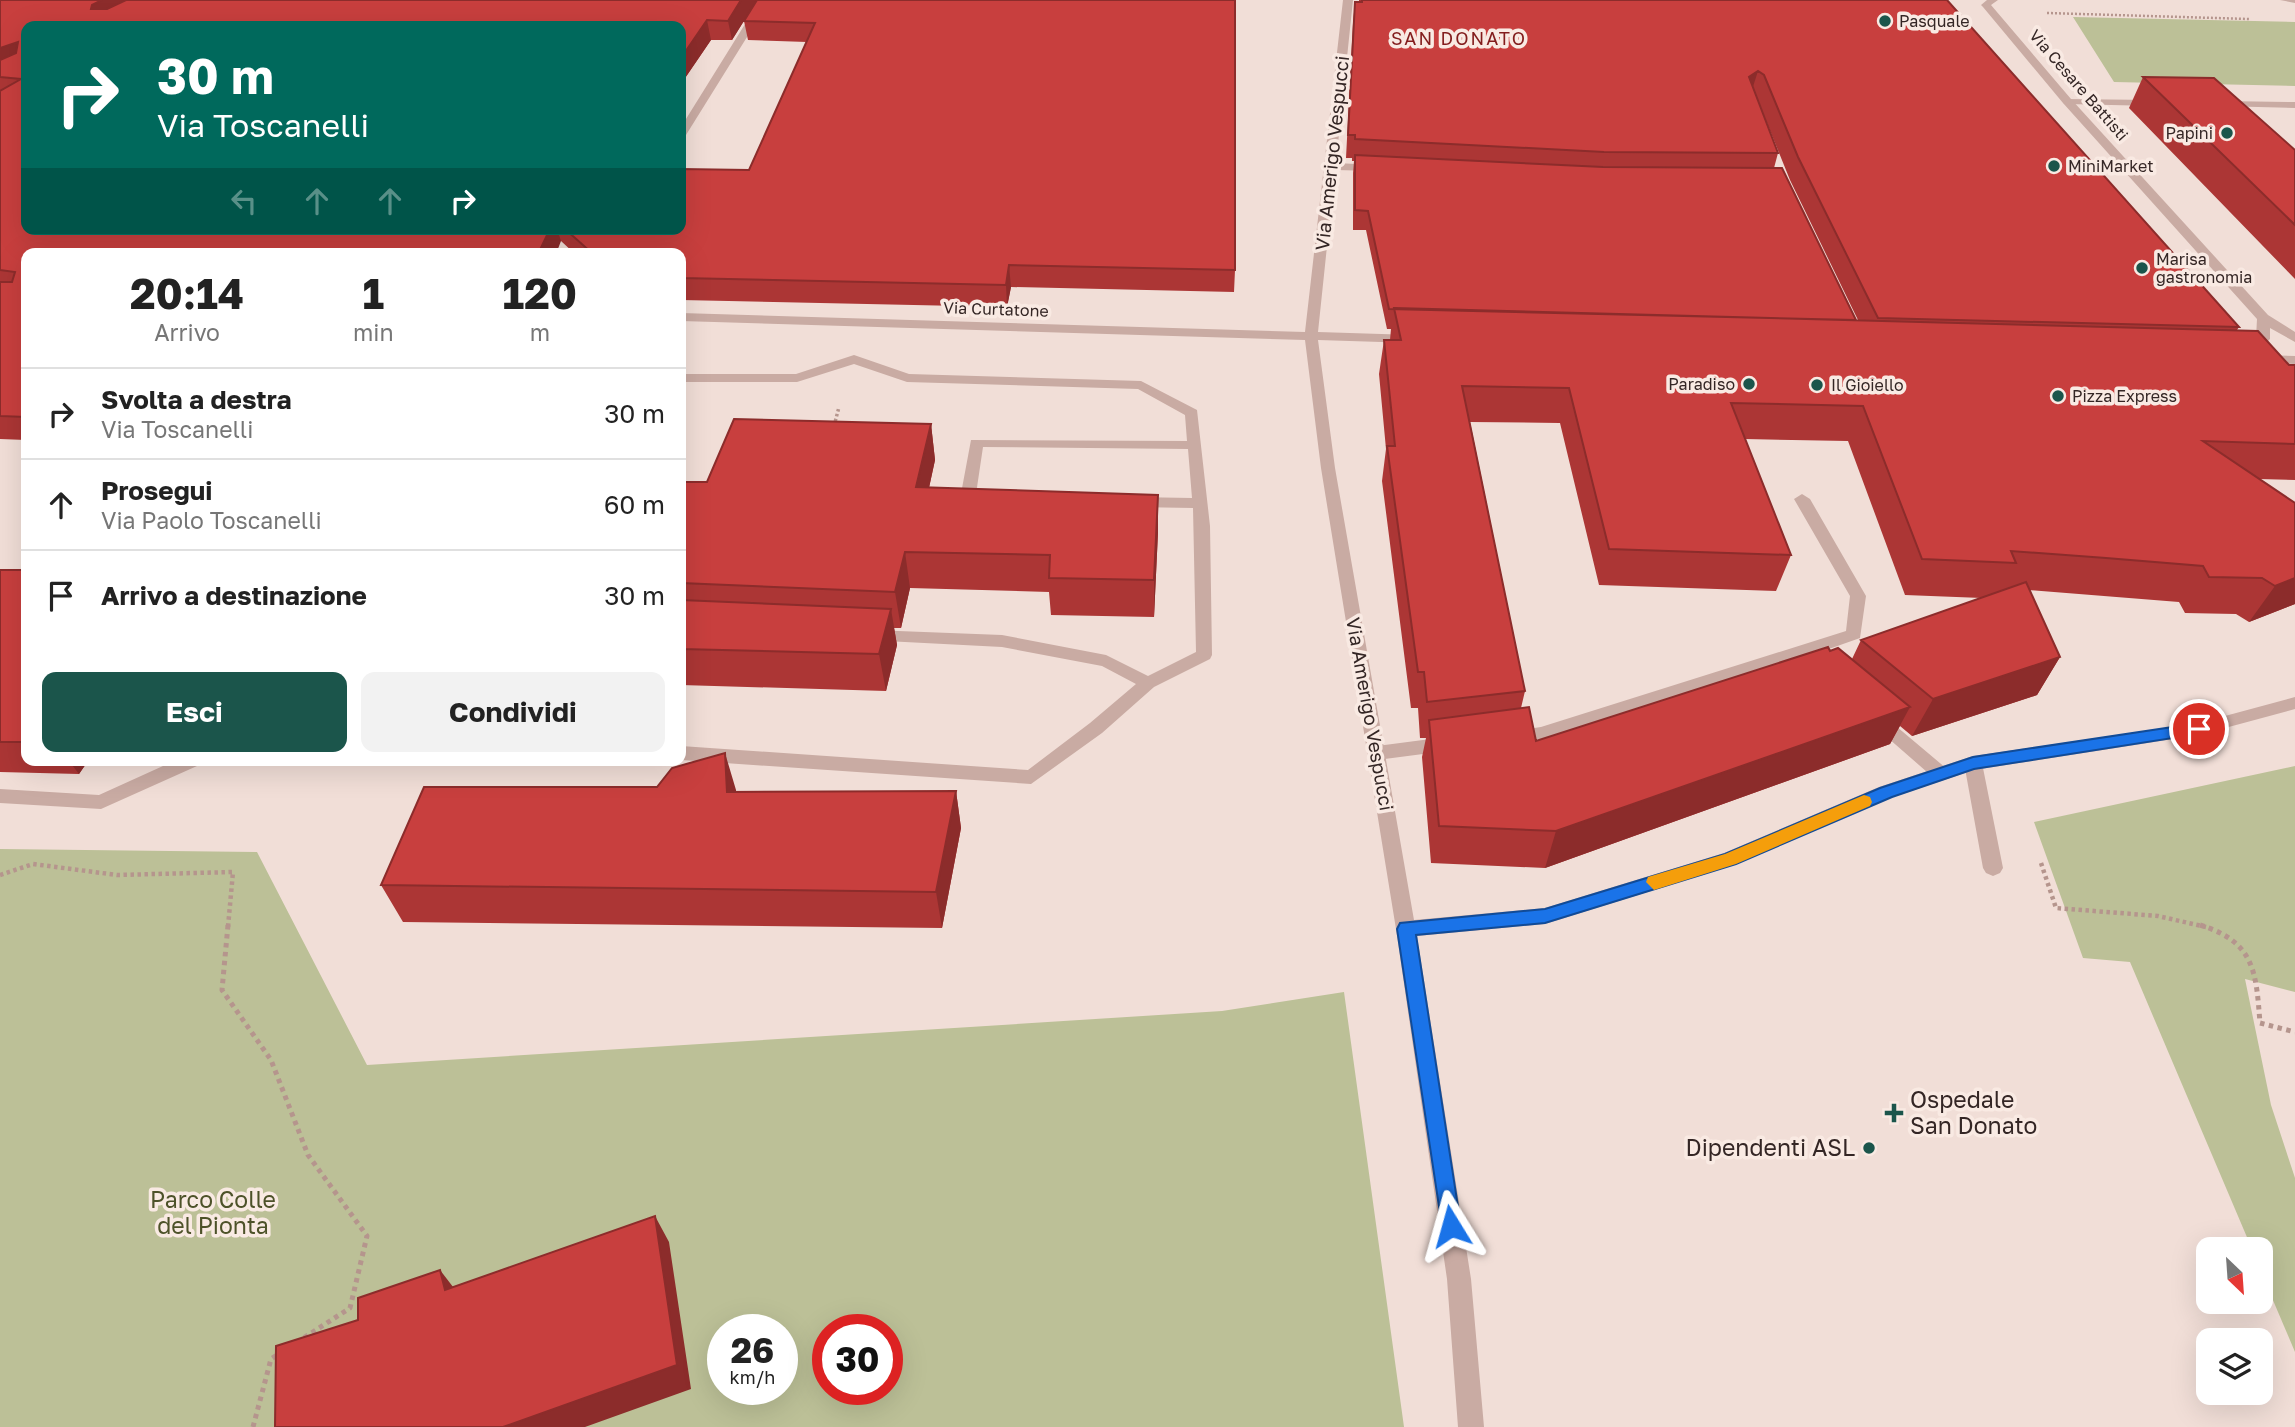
<!DOCTYPE html>
<html lang="it">
<head>
<meta charset="utf-8">
<style>
  :root { --surface:#fff; --page:#f2f2f2; --text:#222; --muted:#767676; --line:#e0e0e0; --accent:#1b554b }
  body { margin:0; font-family:"Golos Text",sans-serif; background:var(--page); color:var(--text); height:100vh; display:flex; flex-direction:column; font-size:26px; white-space:nowrap }
  * { box-sizing:border-box; margin:0 }
  p { font-size:23px; color:var(--muted) }
  .icon { flex:none; width:38px; height:38px; fill:none; stroke:currentColor; stroke-width:2; stroke-linecap:round; stroke-linejoin:round }
  .map { position:relative; flex:1; overflow:hidden }
  .panel { position:absolute; left:21px; top:248px; width:665px; height:518px; display:flex; flex-direction:column; background:var(--surface); border-radius:14px; box-shadow:0 7px 28px #0002 }
  .panel>* { flex:none }
  .top-card { position:absolute; left:21px; top:21px; width:665px; height:214px; border-radius:14px; box-shadow:0 7px 28px #0002; background:#00695c; color:#fff; overflow:hidden }
  .needle { width:46px; rotate:155deg }
  .fabs { position:absolute; left:2196px; top:1237px; display:grid; gap:14px }
  .fabs a { display:grid; place-items:center; width:77px; height:77px; border-radius:14px; background:var(--surface); box-shadow:0 7px 28px #0002; font-size:35px }
  .speed { position:absolute; left:707px; top:1314px; display:flex; gap:14px; font-size:35px; font-weight:700; text-align:center }
  .speed>* { display:grid; place-content:center; width:91px; height:91px; border-radius:50%; background:var(--surface); box-shadow:0 7px 28px #0002; line-height:1 }
  .speed small { font-size:18px; font-weight:400 }
  .speed .limit { border:10px solid #d22; background:#fff; color:#111 }
  .pin { position:absolute; display:grid; place-items:center; width:60px; height:60px; color:#fff; margin:-30px; border:4px solid #fff; border-radius:50%; box-shadow:0 2px 7px #0007 }
  .me { position:absolute; width:77px; margin:-38px; rotate:352deg; stroke-linejoin:round; filter:drop-shadow(0 0 5px #0008) }
  .turn { display:flex; align-items:center; gap:24px; height:147px; padding:0 21px; font-size:32px }
  .turn .icon { width:91px; height:91px; stroke-width:2.5 }
  .turn b { display:block; font-size:49px; line-height:60px }
  .lanes { display:flex; align-items:center; height:66px; padding:0 21px; background:#0003; justify-content:center; gap:35px; direction:ltr }
  .lanes .off { opacity:.35 }
  .eta { display:flex; justify-content:space-evenly; align-items:center; height:119px; text-align:center }
  .eta b { font-size:42px; font-weight:700; line-height:49px }
  .cta { display:flex; gap:14px; margin-top:auto; padding:14px 21px }
  .cta a { flex:1; height:80px; border-radius:14px; background:var(--accent); color:#fff; font-size:28px; font-weight:700; line-height:80px; text-align:center }
  .cta a+a { background:var(--page); color:var(--text) }
  ul { padding:0; list-style:none }
  li { display:flex; align-items:center; gap:21px; height:91px; padding:0 21px; border-top:2px solid var(--line) }
  li div { flex:1 }
  li b { display:block; font-size:26px }
  li em { font-style:normal }
  .map>svg:first-child { display:block }
  .green { fill:#bcc097; fill-rule:evenodd }
  .lines { fill:none; stroke-linecap:round; stroke-linejoin:round }
  .path-far3 { stroke:#b5958d; stroke-width:2.5; stroke-dasharray:2 2; stroke-linecap:butt }
  .path-far2 { stroke:#b5958d; stroke-width:3.5; stroke-dasharray:2.5 2.5; stroke-linecap:butt }
  .path-far1 { stroke:#b5958d; stroke-width:4.5; stroke-dasharray:3.5 3.5; stroke-linecap:butt }
  .path { stroke:#b5958d; stroke-width:5; stroke-dasharray:4.5 4.5; stroke-linecap:butt }
  .lane { fill:#c9aba3; fill-rule:evenodd }
  .street { fill:#c9aba3; fill-rule:evenodd }
  .wall { fill:#ac3635; fill-rule:evenodd }
  .shaded-wall { fill:#8c2c2b }
  .building { fill:#c83f3e; stroke:#8c2c2b; stroke-width:2 }
  .route { fill:#1a73e8; stroke:#114b97; stroke-width:2 }
  .slow { fill:#f59e0b }
  .poi-dot { fill:#1b554b; stroke:#f9eae3; stroke-width:2.5 }
  .labels { text-anchor:middle; stroke-width:7; stroke-linejoin:round; paint-order:stroke }
  .far-poi-label { font-size:16px; fill:#342625; stroke:#f9eae3; text-anchor:start }
  .far-street-label { font-size:16px; fill:#342625; stroke:#f9eae3 }
  .far-neighbourhood-label { font-size:18px; letter-spacing:2px; fill:#831d1d; stroke:#f9eae3 }
  .street-label { font-size:19px; fill:#342625; stroke:#f9eae3 }
  .near-poi-label { font-size:23px; fill:#342625; stroke:#f9eae3; text-anchor:start }
  .near-park-label { font-size:23px; fill:#4d5229; stroke:#f9eae3 }
</style>
</head>
<body>
<div class="map">
<svg width="2295" height="1427" viewBox="0 0 2295 1427">
  <rect width="100%" height="100%" fill="#f1ded7"/>
  <path class="green" d="M2073 17 2295 22V86L2114 82Z
    M2295 766V992L2245 979 2271 1105 2295 1178V1352L2261 1272V1250L2252 1249 2130 962 2083 958 2034 822Z
    M0 849 257 852 367 1065 1222 1011 1344 992 1404 1427H0ZM723 1330H782V1390H723ZM828 1330H887V1390H828Z"/>
  <g class="lines">
    <path class="path-far3" d="M2047 13 2249 19"/>
    <path class="path-far2" d="M834 426 839 407"/>
    <path class="path-far1" d="M2041 863 2056 908 2158 916 2206 927
      M0 875 33 864 117 875 233 872 228 927"/>
    <path class="path" d="M228 925 222 990 271 1060 308 1155 367 1236 350 1308 302 1339
      M2200 925C2255 942 2256 972 2260 1023L2295 1032
      M253 1427 271 1359 280 1353"/>
    <path class="lane" d="M2063 99 2155 100 2160 103 2155 106 2067 104 2063 103Z
      M2222 101 2295 102V108L2218 106V102Z
      M854 355 909 374 1141 381 1197 410 1210 526 1212 655 1210 659 1154 687 1102 733 1031 784 681 760V746L1028 770 1090 723 1136 684 1102 666 1002 647 866 640 864 636 866 632 872 630 1002 635 1106 655 1148 676 1196 652 1193 508 1134 507 1126 502 1134 497 1192 498 1188 449 983 447 976 494 985 496 988 499C982 506 966 506 960 499L971 440 1187 441 1185 415 1138 389 907 382 854 364 797 382H681V374H796Z
      M1802 494 1810 499 1866 596 1860 638 1812 655 1828 670 1825 674H1813L1796 660 1541 739 1513 743 1507 742 1504 737 1507 732 1541 727 1846 631 1850 596 1794 499Z
      M1878 714 1884 716 1947 769 1950 774 1947 779H1935L1872 724 1869 720 1872 716Z
      M1446 737 1455 744 1446 751 1377 760 1371 758 1368 753 1371 748 1377 746Z
      M1973 756 1979 758 1982 763 2003 868 2000 873 1993 876 1986 873 1983 868 1964 763 1967 758Z
      M174 761H200L197 766 101 809 0 803V789L99 795Z"/>
    <path class="street" d="M760 0H770L686 135 681 138V127Z
      M1343 0H1353L1336 163 1376 165 1382 168 1376 171 1335 170 1318 332 1413 335 1420 339 1413 343 1318 340 1335 468 1414 920 1545 908 1724 853 1879 787 1973 756 2199 723 2295 697V709L2199 735 1974 770 1893 797 1737 864 1545 924 1417 936 1471 1279 1484 1427H1458L1447 1279 1396 929 1321 468 1305 340 681 321V313L1305 332Z
      M1987 0H1998L1991 5 2071 99 2268 315 2295 332V342L2270 328V339L2254 355H2244V349L2256 338 2257 319 2063 103 1983 7 1981 5Z
      M2280 0H2295V3Z
      M2260 355 2295 356V364L2255 362 2253 359Z"/>
  </g>
  <path class="wall" d="M0 0H757L732 40H711L681 84V26L26 229H681L749 170 807 42 748 40 744 21 1235 0V270L1234 292 1011 287 1007 307 681 300V254H575L561 241 26 254V440L0 439Z
    M1359 0H1947L2239 327 2237 330 2289 365H2295V480L2259 479 2295 604 2249 622 2236 614 2185 613 2179 602 2029 590 2060 657 2037 695 1912 736 1900 726 1890 744 1545 868 1431 863 1422 757 1426 738H1420L1418 708H1411L1382 481 1386 449 1379 374 1384 340H1390L1391 329H1387L1366 230H1353V173L1354 161H1352V158H1346L1353 23 1355 2H1359ZM1756 96 1790 180 1858 320H1856L1774 168 1778 153ZM1470 422 1560 423 1599 585 1776 591 1791 555 1745 439 1848 441 1905 595 1982 598 1861 640 1852 659 1830 651 1536 741 1521 708 1525 691Z
    M2143 77 2295 150V279L2129 108Z
    M931 424 935 460 929 488 1158 532 1154 617 1051 615 1049 592 910 588 901 628H894L897 645 886 691 681 685V482H707Z
    M0 570H26V761H88L79 774 0 772Z
    M736 790V792L956 791 961 828 942 928 403 922 381 885Z"/>
  <path class="shaded-wall" d="M102 0H149L102 24 91 9 92 5Z
    M741 0H757L732 40 728 21Z
    M707 20 711 40 681 84V58Z
    M18 42 26 58 0 72V48Z
    M1758 71 1751 93 1749 77Z
    M550 229H557L561 241 556 254H538Z
    M596 229H614L601 254 593 234Z
    M1009 265 1011 287 1007 307 1006 285Z
    M931 424 935 460 921 524 916 487Z
    M1158 495V532L1154 617V580Z
    M905 552 910 588 901 628 895 592Z
    M2295 578V604L2249 622 2275 586Z
    M891 609 897 645 886 691 879 654Z
    M2060 657 2037 695 1912 736 1933 699Z
    M1910 707 1890 744 1545 868 1556 831Z
    M725 753 736 790 738 829 727 792Z
    M69 761H88L79 774Z
    M956 791 961 828 942 928 936 892Z
    M655 1216 669 1242 691 1389 585 1427H503Z
    M440 1270 460 1296 445 1290Z"/>
  <path class="building" d="M0 0H102L92 5 91 9H107L126 0H741L728 21 707 20 681 58V26H26V229H550L538 254H26V417L0 416V282H12L15 272 0 270V91L21 79 0 77V60L16 53 18 42 0 48Z
    M757 0H1235V270L1009 265 1006 285 681 278V254H593L565 229H596L593 234H609L612 229H681V169L749 170 815 23 744 21Z
    M1362 0H1947L2239 327 1878 318 1798 157 1764 75 1758 71 1749 77 1778 153 1604 152 1355 139V135H1348L1355 2H1362Z
    M2143 77 2214 78 2295 150V225Z
    M1355 155 1603 167 1782 168 1856 320 1389 309 1368 211 1355 210Z
    M1394 308 2258 331 2289 365H2295V444L2203 441 2295 503V578L2275 586 2262 578 2209 577 2203 566 2106 558 2011 551 2016 563 1922 559 1863 406 1731 403 1791 555 1609 549 1569 388 1462 386 1525 691 1427 702 1424 672H1418L1387 446H1395L1384 340H1401Z
    M734 419 931 424 916 487 1158 495 1154 580 1049 578 1050 555 905 552 895 592 681 583V482H707Z
    M0 570H26V742H0Z
    M2026 582 2060 657 1933 699 1861 640Z
    M681 600 891 609 879 654 681 649Z
    M1828 647 1830 651 1838 648 1910 707 1556 831 1439 826 1429 720 1529 707 1536 741Z
    M725 753 727 792 956 791 936 892 381 885 424 787H657L672 768Z
    M655 1216 677 1365 503 1427H275L276 1346 358 1320V1298L440 1270 445 1290Z"/>
  <path class="route" d="M2199 723 2205 725V733L1974 769 1892 797 1736 864 1545 923 1416 935 1461 1226 1458 1233 1451 1236 1443 1233 1397 929 1400 923 1545 909 1725 854 1880 788 1973 757Z"/>
  <path class="slow" d="M1864 795 1870 797 1872 802 1870 806 1736 864 1654 890 1646 882 1648 877 1725 854Z"/>
  <g class="poi-dot">
    <circle cx="1885" cy="21" r="7"/>
    <circle cx="2227" cy="133" r="7"/>
    <circle cx="2054" cy="166" r="7"/>
    <circle cx="2142" cy="268" r="7"/>
    <circle cx="1749" cy="384" r="7"/>
    <circle cx="1817" cy="385" r="7"/>
    <circle cx="2058" cy="396" r="7"/>
    <path d="M1890.5 1102.5h7v7h7v7h-7v7h-7v-7h-7v-7h7z"/>
    <circle cx="1869" cy="1148" r="7"/>
  </g>
  <g class="labels">
    <g class="far-poi-label">
      <text x="1899" y="27">Pasquale</text>
      <text x="2213" y="139" text-anchor="end">Papini</text>
      <text x="2068" y="172">MiniMarket</text>
      <text x="2156" y="265">Marisa<tspan x="2156" dy="18">gastronomia</tspan></text>
      <text x="1735" y="390" text-anchor="end">Paradiso</text>
      <text x="1831" y="391">Il Gioiello</text>
      <text x="2072" y="402">Pizza Express</text>
    </g>
    <g class="far-street-label">
      <text transform="translate(2079 85) rotate(49)" y="6">Via Cesare Battisti</text>
      <text transform="translate(996 309) rotate(2)" y="6">Via Curtatone</text>
    </g>
    <g class="far-neighbourhood-label">
      <text x="1459" y="45">SAN DONATO</text>
    </g>
    <g class="street-label">
      <text transform="translate(1332 153) rotate(-84)" y="7">Via Amerigo Vespucci</text>
      <text transform="translate(1370 714) rotate(80)" y="7">Via Amerigo Vespucci</text>
    </g>
    <g class="near-poi-label">
      <text x="1910" y="1108">Ospedale<tspan x="1910" dy="26">San Donato</tspan></text>
      <text x="1855" y="1156" text-anchor="end">Dipendenti ASL</text>
    </g>
    <g class="near-park-label">
      <text x="213" y="1208">Parco Colle<tspan x="213" dy="26">del Pionta</tspan></text>
    </g>
  </g>
</svg>
<div class="fabs">
<a><svg class="needle" viewBox="-14 -14 28 28"><path d="M0-13l5 13h-10z" fill="#e53935"/><path d="M0 13l5-13h-10z" fill="#767676"/></svg></a>
<a><svg class="icon" aria-label="layers" viewBox="0 0 24 24"><path d="M12 4l9 5-9 5-9-5zM3 14l9 5 9-5"/></svg></a>
</div>
<div class="speed"><div>26<small>km/h</small></div><div class="limit">30</div></div>
<div class="pin" style="left:2199px;top:729px;background:#d93025"><svg class="icon" aria-label="arrive" viewBox="0 0 24 24"><path d="M6 21V4h12l-3 4 3 4H6"/></svg></div>
<svg class="me" style="left:1451px;top:1226px" viewBox="-20 -20 40 40"><path d="M0-17L14 15 0 8-14 15z" fill="#1a73e8" stroke="#fff" stroke-width="4"/></svg>
<div class="top-card">
<div class="turn"><svg class="icon" aria-label="right" viewBox="0 0 24 24"><path d="M7 20v-9h11M14 6l5 5-5 5"/></svg><div><b>30 m</b>Via Toscanelli</div></div>
<div class="lanes"><svg class="icon off" aria-label="left" viewBox="0 0 24 24"><path d="M17 20v-9H6M10 6l-5 5 5 5"/></svg><svg class="icon off" aria-label="ahead" viewBox="0 0 24 24"><path d="M12 20V5M6 11l6-6 6 6"/></svg><svg class="icon off" aria-label="ahead" viewBox="0 0 24 24"><path d="M12 20V5M6 11l6-6 6 6"/></svg><svg class="icon" aria-label="right" viewBox="0 0 24 24"><path d="M7 20v-9h11M14 6l5 5-5 5"/></svg></div>
</div>
<section class="panel">
<div class="eta">
<div><b>20:14</b><p>Arrivo</p></div>
<div><b>1</b><p>min</p></div>
<div><b>120</b><p>m</p></div>
</div>
<ul>
<li><svg class="icon" aria-label="right" viewBox="0 0 24 24"><path d="M7 20v-9h11M14 6l5 5-5 5"/></svg><div><b>Svolta a destra</b><p>Via Toscanelli</p></div><em>30 m</em></li>
<li><svg class="icon" aria-label="ahead" viewBox="0 0 24 24"><path d="M12 20V5M6 11l6-6 6 6"/></svg><div><b>Prosegui</b><p>Via Paolo Toscanelli</p></div><em>60 m</em></li>
<li><svg class="icon" aria-label="arrive" viewBox="0 0 24 24"><path d="M6 21V4h12l-3 4 3 4H6"/></svg><div><b>Arrivo a destinazione</b></div><em>30 m</em></li>
</ul>
<div class="cta"><a>Esci</a><a>Condividi</a></div>
</section>
</div>
</body>
</html>
